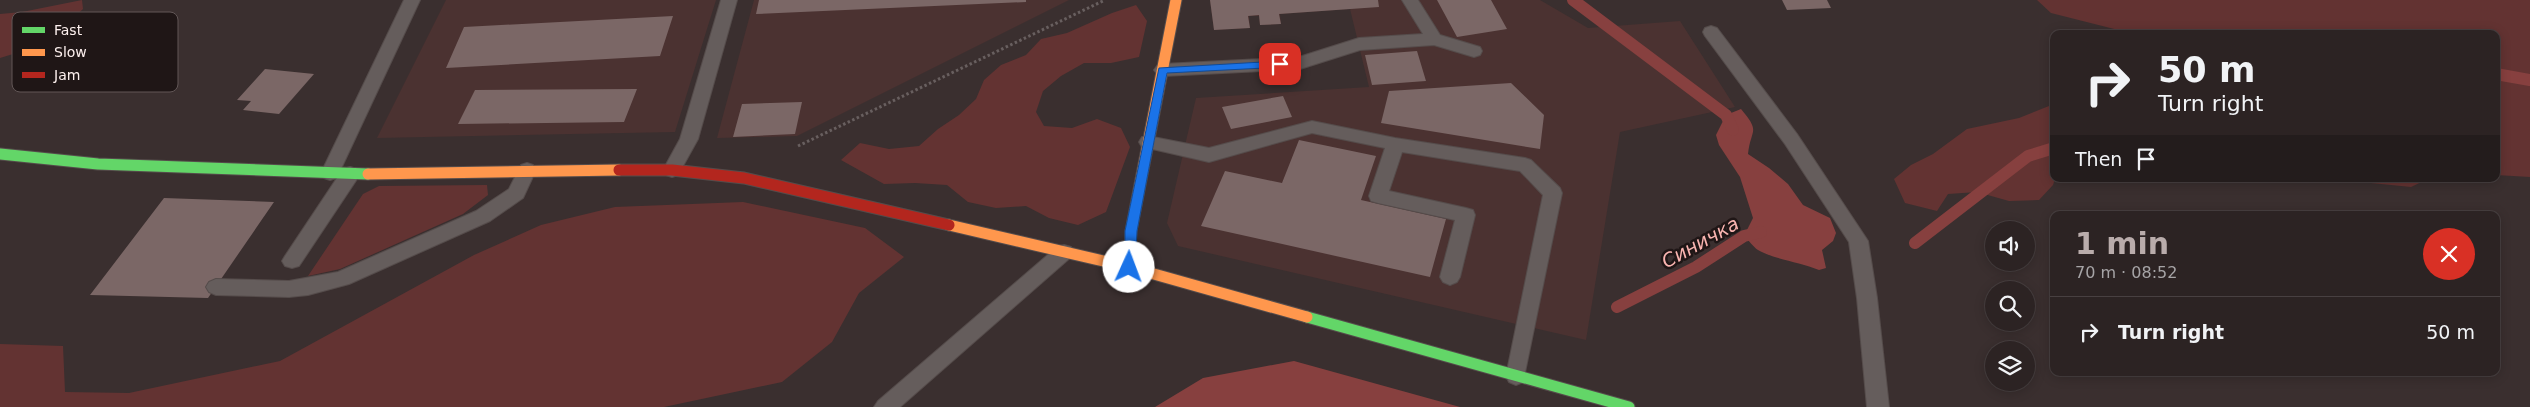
<!DOCTYPE html>
<html lang="en">
<head>
<meta charset="utf-8">
<style>
  :root { --surface:#2c2323; --page:#382f30; --text:#f1f3f6; --muted:#a6a4a6; --line:#484041; --accent:#b9acab }
  body { margin:0; font-family:"DejaVu Sans",sans-serif; background:var(--page); color:var(--text); height:100vh; display:flex; flex-direction:column; font-size:19px; white-space:nowrap }
  * { box-sizing:border-box; margin:0 }
  p { font-size:16px; color:var(--muted) }
  .icon { flex:none; width:28px; height:28px; fill:none; stroke:currentColor; stroke-width:2; stroke-linecap:round; stroke-linejoin:round }
  .map { position:relative; flex:1; overflow:hidden }
  .details { position:absolute; left:2050px; top:211px; width:450px; height:165px; display:flex; flex-direction:column; background:var(--surface); border-radius:10px; box-shadow:0 2px 12px #0003,0 0 0 1px var(--line) }
  .details>* { flex:none }
  .hud { position:absolute; left:2050px; top:30px; width:450px; height:152px; border-radius:10px; box-shadow:0 2px 12px #0003,0 0 0 1px var(--line); background:#2c2323; color:var(--text); overflow:hidden }
  .buttons { position:absolute; left:1985px; top:221px; display:grid; gap:10px }
  .buttons a { display:grid; place-items:center; width:50px; height:50px; border-radius:50%; background:var(--surface); box-shadow:0 2px 12px #0003,0 0 0 1px var(--line); font-size:25px }
  .pin { position:absolute; display:grid; place-items:center; width:42px; height:42px; color:#fff; margin:-21px; border-radius:10px; box-shadow:0 2px 8px #0006 }
  .me { position:absolute; width:55px; margin:-28px; rotate:2deg; stroke-linejoin:round; filter:drop-shadow(0 0 4px #0008) }
  .turn { display:flex; align-items:center; gap:18px; height:105px; padding:0 25px; font-size:22px }
  .turn .icon { width:65px; height:65px; stroke-width:2.5 }
  .turn b { display:block; font-size:35px; line-height:42px }
  .then { display:flex; align-items:center; height:48px; padding:0 25px; background:#0003; gap:10px; font-size:19px }
  .round { display:grid; place-items:center; flex:none; width:52px; height:52px; border-radius:26px; background:var(--page) }
  .head { display:flex; align-items:center; justify-content:space-between; height:85px; padding:0 25px }
  h1 { font-size:30px; font-weight:600; line-height:38px; color:var(--accent) }
  ul { padding:0; list-style:none }
  li { display:flex; align-items:center; gap:15px; height:70px; padding:0 25px; border-top:1px solid var(--line) }
  li div { flex:1 }
  li b { display:block; font-size:19px }
  li em { font-style:normal }
  .map>svg:first-child { display:block }
  .built { fill:#4b3231 }
  .green { fill:#633332 }
  .water { fill:#87403f }
  .lines { fill:none; stroke-linecap:round; stroke-linejoin:round }
  .stream { stroke:#87403f; stroke-width:12 }
  .building { fill:#7b6766 }
  .lane-casing { stroke:#554c4b; stroke-width:2 }
  .fast-casing { stroke:#554c4b; stroke-width:13 }
  .slow-casing { stroke:#554c4b; stroke-width:13 }
  .jam-casing { stroke:#554c4b; stroke-width:13 }
  .path { stroke:#685f5f; stroke-width:3; stroke-dasharray:2.5 2.5; stroke-linecap:butt }
  .lane { fill:#655d5c; fill-rule:evenodd }
  .fast { stroke:#63d668; stroke-width:11 }
  .slow { stroke:#ff974d; stroke-width:11 }
  .jam { stroke:#b3261e; stroke-width:11 }
  .route { fill:#1a73e8; stroke:#114b97 }
  .labels { text-anchor:middle; stroke-width:5; stroke-linejoin:round; paint-order:stroke }
  .water-label { font-size:19px; font-style:italic; fill:#fab5b1; stroke:#1f1616 }
  .key { fill:#1f1616; stroke:#625757; stroke-width:1 }
  .key-label { font-size:14px; fill:#fdf0ee }
</style>
</head>
<body>
<div class="map">
<svg width="2530" height="407" viewBox="0 0 2530 407">
  <rect width="100%" height="100%" fill="#3a2f2f"/>
  <path class="built" d="M446 0H716L675 132 377 138Z
    M754 0H1069L797 136 717 138Z
    M1210 0H1540L1588 28 1680 21 1735 107 1620 132 1586 340 1178 246 1167 223 1196 98 1369 87 1350 9 1280 14 1281 24 1260 25 1259 16H1249L1250 28 1214 30Z"/>
  <path class="green" d="M82 0 83 9 54 35 26 50 0 58V14L22 12Z
    M2037 0H2530V177L2496 175V34H2134L2051 13Z
    M1136 5 1147 21 1139 57 1111 63H1084L1061 76 1043 91 1036 112 1044 126 1072 128 1097 119 1121 128 1130 147 1106 212 1078 225 1049 218 1026 206 996 208 968 202 947 185 915 183 884 184 841 160 860 143 889 149 919 146 938 129 959 115 976 99 984 80 1001 65 1026 55 1041 39 1067 33 1112 13Z
    M2054 104 2055 179 2053 185 2039 200 2009 201 1977 192 1948 194 1937 211 1905 203 1894 179 1911 165 1933 154 1967 129 2019 118Z
    M2347 179H2428L2411 187 2351 181Z
    M487 185 488 195 463 214 340 269 308 276 363 194 379 186Z
    M743 202 865 228 904 257 859 293 832 342 782 382 664 407H0V344L63 346 65 392 129 393 280 361 474 255 541 225 615 207Z"/>
  <path class="water" d="M1741 109C1761 133 1751 128 1748 154L1769 168 1788 184 1803 205 1830 218 1836 233 1833 241 1822 250 1826 268 1819 270C1800 262 1776 260 1758 250 1753 247 1749 240 1744 236L1753 218 1740 177 1719 145 1716 135 1726 115Z
    M1294 361 1460 407H1155L1203 378Z"/>
  <g class="lines">
    <path class="stream" d="M1573 0 1726 115 1733 130
      M2496 74 2530 80
      M1915 243 2028 156 2054 148
      M1617 307 1696 267 1744 236 1761 232"/>
  </g>
  <path class="building" d="M759 0H1026V2L756 14Z
    M1210 0H1378L1379 7 1279 14 1281 24 1260 25 1259 15 1248 16 1250 28 1214 30Z
    M1437 0H1491L1507 29 1457 37Z
    M1782 0H1827L1831 8 1787 10Z
    M673 16 660 56 446 68 464 27Z
    M1417 51 1426 81 1372 85 1365 55Z
    M265 69 314 74 279 114 243 110 251 101 237 100Z
    M1511 83 1544 115 1540 149 1381 123 1389 91Z
    M637 89 624 122 458 124 475 90Z
    M1283 96 1292 117 1231 129 1222 107Z
    M802 102 795 134 733 137 742 104Z
    M1299 140 1376 156 1361 200 1446 219 1430 277 1201 226 1225 171 1282 183Z
    M164 198 274 202 208 298 90 295Z"/>
  <g class="lines">
    <defs>
      <path id="lane" d="M404 0H420L339 173 336 178 330 180 324 178 321 173Z
        M721 0H737L698 139 678 175 672 177 666 175 663 170 680 139Z
        M1402 0H1418L1440 35 1480 47 1482 51 1480 55 1474 57 1434 45 1360 50 1300 69 1163 76 1157 74 1154 70 1157 66 1163 64 1299 57 1359 38 1423 34Z
        M1711 26 1717 28 1797 134 1868 241 1877 298 1889 407H1867L1857 298 1849 242 1785 144 1705 36 1703 32 1705 28Z
        M1312 121 1395 138 1525 158 1531 160 1560 188 1562 193 1523 382 1516 385 1509 382 1506 376 1543 195 1520 171 1402 152 1389 191 1466 208 1473 210 1475 215 1460 277 1457 282 1450 285 1443 282 1440 277 1455 220 1378 203 1371 201 1369 196 1385 148 1312 133 1209 162 1148 148 1142 147 1139 142 1142 137 1148 136 1209 148Z
        M527 163 533 165 536 170 523 198 490 221 349 284 308 295 289 297 216 295 209 292 206 287 209 282 216 279 289 281 338 272 476 211 509 189 521 165Z
        M350 167 357 169 359 174 357 179 299 266 292 268 285 266 282 261 285 256 343 169Z
        M1064 245 1071 247 1074 252 1071 257 900 407H874L878 401 1057 247Z"/>
      <path id="fast" d="M0 154 98 164 368 174
        M1307 317 1629 407"/>
      <path id="slow" d="M368 174 619 170
        M949 225 1129 267 1307 317
        M1129 267 1131 231 1176 0"/>
      <path id="jam" d="M619 170H672L744 178 949 225"/>
    </defs>
    <use href="#lane" class="lane-casing"/>
    <use href="#fast" class="fast-casing"/>
    <use href="#slow" class="slow-casing"/>
    <use href="#jam" class="jam-casing"/>
    <path class="path" d="M798 146 1105 0"/>
    <use href="#lane" class="lane"/>
    <use href="#fast" class="fast"/>
    <use href="#slow" class="slow"/>
    <use href="#jam" class="jam"/>
  </g>
  <path class="route" d="M1280 61 1284 62V67L1167 73 1137 231 1135 267 1133 270H1125V231L1159 68Z"/>
  <g class="labels">
    <g class="water-label">
      <text transform="translate(1700 242) rotate(-29)" y="7">Синичка</text>
    </g>
  </g>
  <rect x="12" y="12" width="166" height="80" rx="8" class="key"/>
  <rect x="22" y="27" width="23" height="6" fill="#63d668"/>
  <rect x="22" y="49" width="23" height="7" fill="#ff974d"/>
  <rect x="22" y="72" width="23" height="6" fill="#b3261e"/>
  <g class="key-label">
    <text x="54" y="35">Fast</text>
    <text x="54" y="57">Slow</text>
    <text x="54" y="80">Jam</text>
  </g>
</svg>
<div class="buttons">
<a><svg class="icon" aria-label="sound" viewBox="0 0 24 24"><path d="M4 9h4l5-4v14l-5-4H4zM17 9q2 3 0 6"/></svg></a>
<a><svg class="icon" aria-label="search" viewBox="0 0 24 24"><circle cx="10" cy="10" r="6"/><path d="M15 15l6 6"/></svg></a>
<a><svg class="icon" aria-label="layers" viewBox="0 0 24 24"><path d="M12 4l9 5-9 5-9-5zM3 14l9 5 9-5"/></svg></a>
</div>
<div class="pin" style="left:1280px;top:64px;background:#d93025"><svg class="icon" aria-label="arrive" viewBox="0 0 24 24"><path d="M6 21V4h12l-3 4 3 4H6"/></svg></div>
<svg class="me" style="left:1129px;top:267px" viewBox="-20 -20 40 40"><circle r="19" fill="#fff"/><path d="M0-13L10 11 0 6-10 11z" fill="#1a73e8"/></svg>
<div class="hud">
<div class="turn"><svg class="icon" aria-label="right" viewBox="0 0 24 24"><path d="M7 20v-9h11M14 6l5 5-5 5"/></svg><div><b>50 m</b>Turn right</div></div>
<div class="then">Then<svg class="icon" aria-label="arrive" viewBox="0 0 24 24"><path d="M6 21V4h12l-3 4 3 4H6"/></svg></div>
</div>
<section class="details">
<div class="head"><div><h1>1 min</h1><p>70 m · 08:52</p></div><a class="round" style="background:#d93025;color:#fff"><svg class="icon" aria-label="close" viewBox="0 0 24 24"><path d="M6 6l12 12M18 6L6 18"/></svg></a></div>
<ul>
<li><svg class="icon" aria-label="right" viewBox="0 0 24 24"><path d="M7 20v-9h11M14 6l5 5-5 5"/></svg><div><b>Turn right</b></div><em>50 m</em></li>
</ul>
</section>
</div>
</body>
</html>
